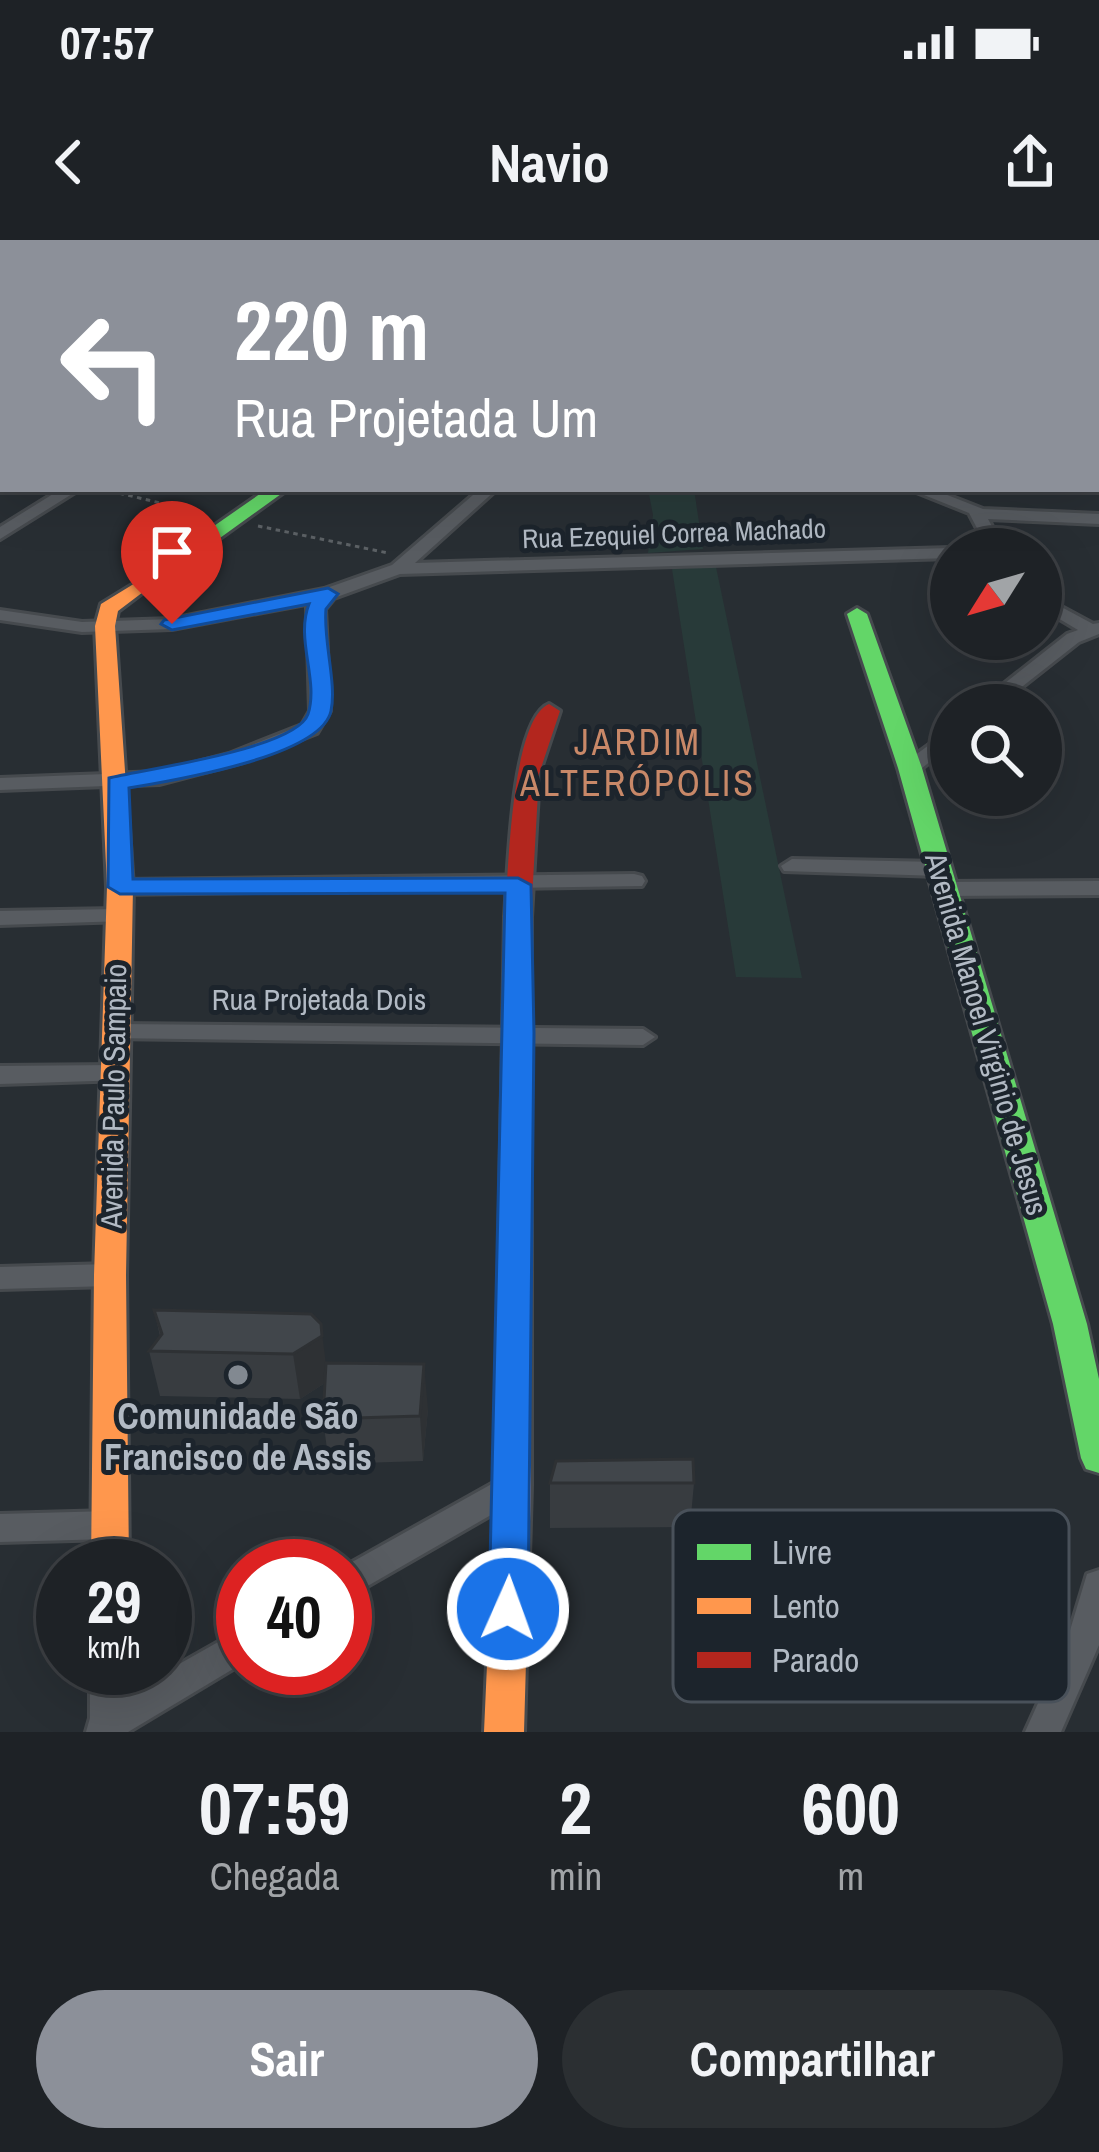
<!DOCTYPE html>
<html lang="pt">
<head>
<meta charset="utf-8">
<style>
  :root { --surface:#1e2226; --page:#2b2f32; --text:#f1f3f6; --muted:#a1a4a7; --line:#3c3f43; --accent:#8c9099 }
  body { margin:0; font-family:"Archivo Narrow",sans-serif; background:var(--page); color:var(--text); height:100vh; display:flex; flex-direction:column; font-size:45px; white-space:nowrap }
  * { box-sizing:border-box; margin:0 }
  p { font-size:39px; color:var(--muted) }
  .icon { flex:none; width:66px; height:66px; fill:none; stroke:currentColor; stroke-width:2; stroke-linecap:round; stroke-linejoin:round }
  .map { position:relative; height:1492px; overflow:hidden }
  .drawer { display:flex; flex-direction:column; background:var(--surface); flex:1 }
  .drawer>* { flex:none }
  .guide { position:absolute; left:0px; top:0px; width:1101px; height:252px; box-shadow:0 12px 48px #0002,0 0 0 3px var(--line); background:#8c9099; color:#fff; overflow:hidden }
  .needle { width:78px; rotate:233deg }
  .fabs { position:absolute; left:930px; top:288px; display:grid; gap:24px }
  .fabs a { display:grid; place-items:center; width:132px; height:132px; border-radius:50%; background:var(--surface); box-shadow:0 12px 48px #0002,0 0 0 3px var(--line); font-size:60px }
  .speed { position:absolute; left:36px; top:1299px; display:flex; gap:24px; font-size:60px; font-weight:700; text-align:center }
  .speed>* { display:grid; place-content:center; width:156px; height:156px; border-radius:50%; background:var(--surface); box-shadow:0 12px 48px #0002,0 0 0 3px var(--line); line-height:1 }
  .speed small { font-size:30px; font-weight:400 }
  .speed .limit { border:18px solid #d22; background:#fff; color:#111 }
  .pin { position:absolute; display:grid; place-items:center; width:102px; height:102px; color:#fff; margin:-123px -51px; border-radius:50% 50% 50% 0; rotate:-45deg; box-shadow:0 0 12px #0007 }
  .pin .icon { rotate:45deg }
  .me { position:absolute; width:132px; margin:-66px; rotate:2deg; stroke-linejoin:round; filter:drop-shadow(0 0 9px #0008) }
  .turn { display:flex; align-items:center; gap:42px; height:252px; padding:0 36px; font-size:54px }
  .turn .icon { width:156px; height:156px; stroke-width:2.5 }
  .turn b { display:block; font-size:84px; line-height:102px }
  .eta { display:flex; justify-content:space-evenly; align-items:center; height:204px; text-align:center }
  .eta b { font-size:72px; font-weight:800; line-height:84px }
  .button { display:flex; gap:24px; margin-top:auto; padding:24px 36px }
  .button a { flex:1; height:138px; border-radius:72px; background:var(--accent); color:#fff; font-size:48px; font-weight:800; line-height:138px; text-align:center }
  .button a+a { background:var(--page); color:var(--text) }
  .status { display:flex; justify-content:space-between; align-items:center; height:84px; padding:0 60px; background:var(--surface); direction:ltr }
  .status svg { height:33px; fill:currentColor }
  header { display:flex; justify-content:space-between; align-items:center; height:156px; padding:0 36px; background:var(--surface); font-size:54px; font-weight:800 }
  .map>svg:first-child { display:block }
  .green { fill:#283a39 }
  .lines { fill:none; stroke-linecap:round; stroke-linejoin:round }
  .street-casing { stroke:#464a4e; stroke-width:6 }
  .fast-casing { stroke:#464a4e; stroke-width:6 }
  .slow-casing { stroke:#464a4e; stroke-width:6 }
  .jam-casing { stroke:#464a4e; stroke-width:6 }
  .path { stroke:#5c6165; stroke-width:3; stroke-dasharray:4.5 4.5; stroke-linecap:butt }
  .street { fill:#585c61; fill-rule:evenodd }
  .fast { fill:#63d668; fill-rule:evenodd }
  .slow { fill:#ff974d; fill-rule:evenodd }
  .jam { fill:#b3261e; fill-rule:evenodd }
  .wall { fill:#383c40 }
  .shaded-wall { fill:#2e3134 }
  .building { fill:#41464b; stroke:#2e3134; stroke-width:3 }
  .route { fill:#1a73e8; stroke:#114b97; stroke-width:3 }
  .poi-dot { fill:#828991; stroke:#1c242c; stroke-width:4.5 }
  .labels { text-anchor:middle; stroke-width:10; stroke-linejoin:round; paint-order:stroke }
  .far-street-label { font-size:27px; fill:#b2bac4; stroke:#1c242c }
  .street-label { font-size:30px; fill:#b2bac4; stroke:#1c242c }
  .quarter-label { font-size:36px; letter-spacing:3px; fill:#c88868; stroke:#1c242c }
  .near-poi-label { font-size:36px; font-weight:bold; fill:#b2bac4; stroke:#1c242c }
  .key { fill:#1c242c; stroke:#49515a; stroke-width:3 }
  .key-label { font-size:33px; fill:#b2bac4 }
</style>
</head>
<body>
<div class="status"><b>07:57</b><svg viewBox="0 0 49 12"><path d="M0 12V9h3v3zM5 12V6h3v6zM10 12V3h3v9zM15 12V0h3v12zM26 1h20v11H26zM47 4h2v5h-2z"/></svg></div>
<header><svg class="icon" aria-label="back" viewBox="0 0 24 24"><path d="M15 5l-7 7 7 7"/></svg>Navio<svg class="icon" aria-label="share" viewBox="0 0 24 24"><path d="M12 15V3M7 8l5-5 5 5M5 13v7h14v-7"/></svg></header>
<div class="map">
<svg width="1099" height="1492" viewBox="0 0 1099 1492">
  <rect width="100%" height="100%" fill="#282e33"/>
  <path class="green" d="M648 249H694L703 309 648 313 653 275Z
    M716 327 802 738 736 737 672 329Z"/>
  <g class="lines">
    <defs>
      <path id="street" d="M82 0H96L98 3H84Z
        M268 0H287L291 3H272Z
        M581 0H593L595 3H583Z
        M0 26 3 27V35L0 34Z
        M1098 61H1099V69H1098Z
        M1098 91H1099V99H1098Z
        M0 97H3V105H0Z
        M1098 143H1099V153H1098Z
        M0 221H3V231H0Z
        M61 249H80L0 299V287Z
        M480 249H497L415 323 951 308 955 309H951V318L400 334 334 358 325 369 330 471 317 493 243 522 159 544 0 550V538L159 532 229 514 302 485 310 471 307 368 311 363 172 389 82 392 0 380V370L82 382 172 379 324 349 392 325Z
        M909 249H932L983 269 1099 274V284L988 279 1004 309H988L969 273Z
        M1041 356 1093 384 1099 383V394L1079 402 999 465H977L1067 394 1078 390 1041 368Z
        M951 489V505L917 532H903V524Z
        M792 619 939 622 950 629 939 636 784 631 781 626Z
        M634 634 642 636 645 641 642 646 120 654 109 647 120 640Z
        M1099 641V655L944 656 933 649 944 642Z
        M117 669 125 671 128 676 125 681 0 685V671Z
        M119 784 643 789 655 797 643 805 110 798 107 792Z
        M116 825 125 828 129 834 125 840 0 844V826Z
        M110 1024 120 1027 124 1035 120 1043 110 1046 0 1049V1027Z
        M513 1232 524 1236 529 1246 524 1256 345 1359V1326Z
        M110 1271 122 1275 126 1285 122 1295 110 1299 0 1302V1274Z
        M1099 1330V1405L1061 1492H1025L1068 1397 1087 1334Z
        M243 1388V1423L128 1492H86L90 1478V1428H126V1454Z"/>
      <path id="fast" d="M267 249H288L152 347H138V339Z
        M857 368 867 374 922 528 1087 1084 1099 1139V1233L1086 1229 1081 1218 1053 1084 898 528 847 374Z"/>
      <path id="slow" d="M145 337 155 343 118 371 115 386 133 647 126 1035 129 1326H91L94 1035 107 647 95 386 101 364Z
        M518 669 531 677V1246L524 1492H484L495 1246 505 677Z"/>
      <path id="jam" d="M549 464 560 471 539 534 531 677 518 685 505 677C508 637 511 479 549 464Z"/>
    </defs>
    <use href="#street" class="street-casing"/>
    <use href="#fast" class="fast-casing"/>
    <use href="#slow" class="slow-casing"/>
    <use href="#jam" class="jam-casing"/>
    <path class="path" d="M102 249 206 274
      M258 286 388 313"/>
    <use href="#street" class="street"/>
    <use href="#fast" class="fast"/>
    <use href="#slow" class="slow"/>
    <use href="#jam" class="jam"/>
  </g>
  <path class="wall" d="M154 1070 311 1074 326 1126 428 1169 423 1221 329 1224 323 1179 325 1143 300 1159 160 1156 149 1111 160 1096Z
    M550 1243H694L690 1287 550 1288Z"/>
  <path class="shaded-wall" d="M321 1084 328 1141 300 1159 293 1114Z
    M424 1124 428 1169 423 1221 420 1176Z"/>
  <path class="building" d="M154 1070 311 1074 321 1084 322 1096 293 1114 149 1111 162 1094Z
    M326 1123 424 1124 420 1176 323 1179Z
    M693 1219 694 1243H550L556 1221Z"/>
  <path class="route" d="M328 348 338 354 326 369C323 400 337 444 331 471 321 517 171 541 129 548L133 639 518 638 531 645 534 793 528 1369 522 1381 508 1387 495 1381 489 1369 505 653 120 654 108 647 109 538C145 529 296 509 308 474 319 440 295 399 309 364L172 390 161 384 164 380Z"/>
  <circle class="poi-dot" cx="238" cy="1135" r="12"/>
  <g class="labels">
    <g class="far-street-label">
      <text transform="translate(674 294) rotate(-2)" y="9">Rua Ezequiel Correa Machado</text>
    </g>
    <g class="street-label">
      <text x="319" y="770">Rua Projetada Dois</text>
      <text transform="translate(986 794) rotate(74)" y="10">Avenida Manoel Virginio de Jesus</text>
      <text transform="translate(114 856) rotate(-89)" y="10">Avenida Paulo Sampaio</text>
    </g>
    <g class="quarter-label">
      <text x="638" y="515">JARDIM<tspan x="638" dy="41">ALTERÓPOLIS</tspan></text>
    </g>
    <g class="near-poi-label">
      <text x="238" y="1189">Comunidade São<tspan x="238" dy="41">Francisco de Assis</tspan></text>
    </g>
  </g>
  <rect x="673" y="1270" width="396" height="192" rx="18" class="key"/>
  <rect x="697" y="1304" width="54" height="16" fill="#63d668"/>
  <rect x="697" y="1358" width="54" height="16" fill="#ff974d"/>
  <rect x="697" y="1412" width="54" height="16" fill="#b3261e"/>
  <g class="key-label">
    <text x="772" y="1324">Livre</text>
    <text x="772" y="1378">Lento</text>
    <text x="772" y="1432">Parado</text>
  </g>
</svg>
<div class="fabs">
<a><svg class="needle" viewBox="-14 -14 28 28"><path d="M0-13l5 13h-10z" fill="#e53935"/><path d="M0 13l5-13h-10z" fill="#a1a4a7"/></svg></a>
<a><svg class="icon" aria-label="search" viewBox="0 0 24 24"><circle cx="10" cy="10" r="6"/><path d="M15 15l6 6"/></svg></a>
</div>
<div class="speed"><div>29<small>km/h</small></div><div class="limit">40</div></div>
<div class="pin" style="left:172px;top:384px;background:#d93025"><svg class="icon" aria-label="arrive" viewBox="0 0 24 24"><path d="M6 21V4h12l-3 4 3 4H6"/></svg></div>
<svg class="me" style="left:508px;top:1369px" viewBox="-20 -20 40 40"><circle r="17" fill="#1a73e8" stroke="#fff" stroke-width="3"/><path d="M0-11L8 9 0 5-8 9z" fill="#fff"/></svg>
<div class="guide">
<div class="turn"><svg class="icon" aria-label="left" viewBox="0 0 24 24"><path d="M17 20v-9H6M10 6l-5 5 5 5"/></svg><div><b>220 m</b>Rua Projetada Um</div></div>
</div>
</div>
<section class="drawer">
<div class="eta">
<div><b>07:59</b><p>Chegada</p></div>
<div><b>2</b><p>min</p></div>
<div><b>600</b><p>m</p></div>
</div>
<div class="button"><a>Sair</a><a>Compartilhar</a></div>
</section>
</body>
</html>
